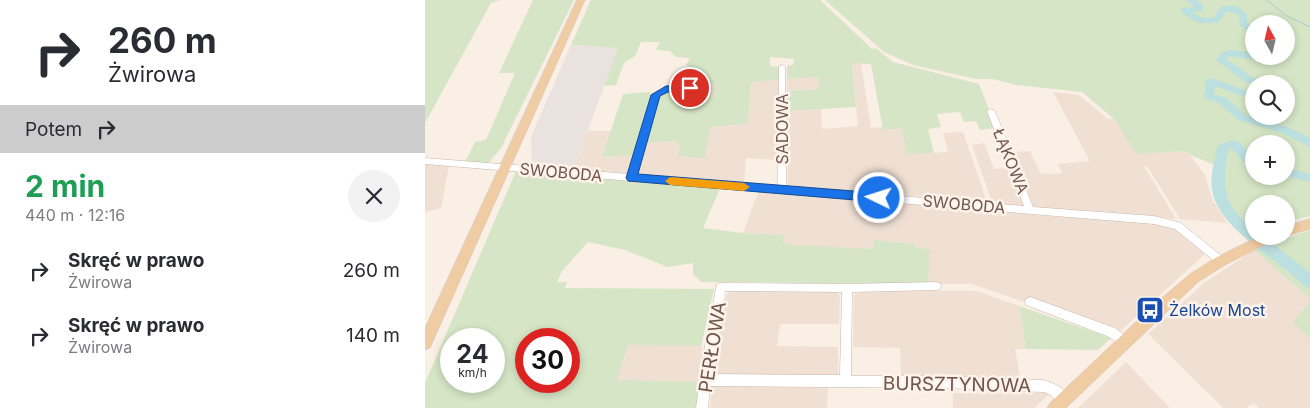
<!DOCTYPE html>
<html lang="pl">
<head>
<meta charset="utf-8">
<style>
  :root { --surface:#fff; --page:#f2f2f3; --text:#2b2b33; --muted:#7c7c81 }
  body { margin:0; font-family:Inter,sans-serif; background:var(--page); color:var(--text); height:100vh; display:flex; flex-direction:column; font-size:19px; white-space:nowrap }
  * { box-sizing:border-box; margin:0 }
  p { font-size:16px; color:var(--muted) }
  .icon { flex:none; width:28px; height:28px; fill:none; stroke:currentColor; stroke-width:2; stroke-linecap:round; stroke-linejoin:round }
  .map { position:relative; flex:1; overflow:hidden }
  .drawer { display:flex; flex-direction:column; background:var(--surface); width:425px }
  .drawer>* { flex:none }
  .hud { background:#fff; color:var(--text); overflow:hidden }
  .needle { width:32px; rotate:352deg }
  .buttons { position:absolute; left:820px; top:15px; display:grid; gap:10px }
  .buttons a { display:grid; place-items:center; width:50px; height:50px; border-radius:50%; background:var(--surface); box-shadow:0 2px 8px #0003; font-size:25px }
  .speed { position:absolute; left:15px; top:328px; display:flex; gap:10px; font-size:25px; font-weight:700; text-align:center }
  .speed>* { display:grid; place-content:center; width:65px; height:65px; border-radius:50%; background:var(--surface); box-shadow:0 2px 8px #0003; line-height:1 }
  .speed small { font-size:12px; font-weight:400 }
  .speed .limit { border:8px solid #d22; background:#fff; color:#111 }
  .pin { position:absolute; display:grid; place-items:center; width:42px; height:42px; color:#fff; margin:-21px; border:2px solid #fff; border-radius:50%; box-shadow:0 1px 5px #0007 }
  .me { position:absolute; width:55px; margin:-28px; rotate:274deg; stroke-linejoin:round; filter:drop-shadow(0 0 4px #0008) }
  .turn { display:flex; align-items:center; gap:18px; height:105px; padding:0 25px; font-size:22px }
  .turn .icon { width:65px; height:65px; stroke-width:2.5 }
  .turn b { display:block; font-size:35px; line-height:42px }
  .then { display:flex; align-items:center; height:48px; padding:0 25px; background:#0003; gap:10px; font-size:19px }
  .round { display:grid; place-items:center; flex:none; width:52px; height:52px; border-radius:26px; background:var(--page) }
  .overview { display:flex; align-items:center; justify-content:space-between; height:85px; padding:0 25px }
  h1 { font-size:30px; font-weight:700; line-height:38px; color:#1e9e55 }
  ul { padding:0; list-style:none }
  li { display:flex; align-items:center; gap:15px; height:65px; padding:0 25px }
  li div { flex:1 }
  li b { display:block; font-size:19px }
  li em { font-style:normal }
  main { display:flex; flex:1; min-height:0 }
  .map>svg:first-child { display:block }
  .residential { fill:#f0e0d4 }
  .industrial { fill:#e9e2de }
  .green { fill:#d5e5c5; fill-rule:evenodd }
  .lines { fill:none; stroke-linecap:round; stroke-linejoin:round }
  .stream { stroke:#a3ced1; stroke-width:1 }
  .river { fill:#bcdfe0; fill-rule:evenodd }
  .minor-casing { stroke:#c9b6ac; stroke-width:1 }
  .major-casing { stroke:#d4ccca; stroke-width:1 }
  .minor { fill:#fff; fill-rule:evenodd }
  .major { fill:#f0cca4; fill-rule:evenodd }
  .route { fill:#1a73e8; stroke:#114b97 }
  .slow { fill:#f59e0b }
  .labels { text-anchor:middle; stroke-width:5; stroke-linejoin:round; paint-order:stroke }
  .street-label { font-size:16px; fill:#6f554d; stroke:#fdf3ea }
  .transit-label { font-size:16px; fill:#164399; stroke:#fdf3ea; text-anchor:start }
  .near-street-label { font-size:19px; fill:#6f554d; stroke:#fdf3ea }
</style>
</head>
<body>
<main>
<section class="drawer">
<div class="hud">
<div class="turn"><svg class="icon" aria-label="right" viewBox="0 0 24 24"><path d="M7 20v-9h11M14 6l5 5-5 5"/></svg><div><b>260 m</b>Żwirowa</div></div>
<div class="then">Potem<svg class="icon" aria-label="right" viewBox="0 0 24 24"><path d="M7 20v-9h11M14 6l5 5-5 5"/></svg></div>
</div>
<div class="overview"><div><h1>2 min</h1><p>440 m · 12:16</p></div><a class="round"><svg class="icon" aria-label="close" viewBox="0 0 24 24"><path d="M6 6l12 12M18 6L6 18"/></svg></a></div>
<ul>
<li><svg class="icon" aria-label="right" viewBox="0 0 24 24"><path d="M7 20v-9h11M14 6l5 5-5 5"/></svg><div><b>Skręć w prawo</b><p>Żwirowa</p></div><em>260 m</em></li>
<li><svg class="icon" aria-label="right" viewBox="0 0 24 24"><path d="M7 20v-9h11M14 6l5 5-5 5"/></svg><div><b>Skręć w prawo</b><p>Żwirowa</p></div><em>140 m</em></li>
</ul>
</section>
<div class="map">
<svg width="885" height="408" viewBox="0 0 885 408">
  <rect width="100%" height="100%" fill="#f9efe5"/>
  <path class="residential" d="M427 62 436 63 446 128 457 127 458 130 477 128 483 154 523 152 518 133 538 132 562 202 363 187 362 111 396 109 397 129 433 126Z
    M393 77 394 89 362 91V79Z
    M354 80 353 160 321 158 319 183 217 176 214 173 221 145 225 143 251 141 256 145 285 127 323 124 326 82Z
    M291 84 289 97 264 98 267 85Z
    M628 92 654 95 683 119H690L711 154 762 151 780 175 788 201 802 223 755 219 722 166H719L751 219 608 208 586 152 605 151 616 174 637 173 633 164 665 161Z
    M163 131H186L178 157 209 155 205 171 199 175 148 171Z
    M559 143 569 169 586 168 602 208 568 205 547 145Z
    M0 164 24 166 16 208 0 212Z
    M333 192 494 202 730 222 748 228 778 250 780 254 695 331 605 304 547 284H503L491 244 449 241 448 249 357 244 359 235 318 233Z
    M829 250 885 299V301L868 322 885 339V408H834L829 403 821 408H798L723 334 779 283Z
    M309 288 409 290 415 296 414 324H355L352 346 413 347V376L288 375 290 346 301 295Z
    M436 290 552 291 594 306 601 349H590L596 382 526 379 521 376H476L475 348 428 347 429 296Z
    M203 345 276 346 278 349 274 382 191 381Z
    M701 362 745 408H653Z
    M287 385 403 386 402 408H285Z
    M528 393H625L610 408H528Z"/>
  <path class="industrial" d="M146 45 193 48 148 171 109 168 107 164 106 137Z"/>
  <path class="green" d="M0 0H75L66 3 0 123Z
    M108 0H149L76 148 62 164 40 162 50 142 61 140 90 73H74Z
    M166 0H395L447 49 451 48 468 62 554 84 571 128 555 130 551 121 539 122 535 112 512 114 516 127 503 129 509 153 482 154 477 128 458 130 446 64 427 63 431 107 362 111V91L394 89 393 77 362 79V66L368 65 369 59 345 57V66L355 67V80L326 82 323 124 285 127 280 158 253 156 255 145 251 141 225 143 221 145 234 93 266 89 265 98 289 97 291 84 267 85 268 76 272 72 261 65 265 58 251 57 245 51 231 50 235 42H216L210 56 199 63 191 85 179 86 193 48 146 45Z
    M400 0H885V216L861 222V204H829V233C808 213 794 199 797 168L765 155 762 151 711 154 690 120 657 92 591 85 568 79H551L488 65 459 52ZM829 24H861V56H829ZM829 84H861V116H829ZM829 144H861V176H829Z
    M226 92 209 155 177 157 198 94Z
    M91 171 295 188 278 228 318 233 359 235 358 244 448 249 449 240 491 244V248L505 249 503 284 276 282 268 274V263L243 267 200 250 163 242 137 271 132 282H142L140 288 289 289 276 346 203 345 192 380 274 382 271 408H0V383ZM26 339H69V381H26ZM101 339H144V381H101Z
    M885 230V299L829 250Z
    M885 301V339L868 322Z
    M594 306 686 338 673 350 601 349Z"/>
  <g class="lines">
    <path class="stream" d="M842 0 860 15 885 27"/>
    <path class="river" d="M761 0H771L778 4V11L766 12 778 18H788L797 6H811L822 14V23L829 28V36L815 26 814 15 802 11 793 23H773L756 12V8L770 7Z
      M829 39V46L826 45 824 42Z
      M806 50 829 53V56H860L852 62 803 56 801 59 827 77 844 84H829L819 81 791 60 797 52Z
      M786 78 829 93V100L790 86 789 95 800 97 821 115 865 128 885 138V147L857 133 813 120 793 102 780 99 779 97 781 81Z
      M808 140 815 143 829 157V166L819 162 807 149 803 150C797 187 797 205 829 229V236H838L885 273V288L880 286C855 261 796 230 788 194 784 179 789 163 792 148L794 145Z
      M861 168 885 174V182L861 176Z"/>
    <defs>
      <path id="minor" d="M357 65 360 67 361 187 599 206 562 111 566 109 570 111 608 207 729 216 753 222 756 223 799 258 801 261 799 264 796 265 793 264 750 229 729 224 0 164V158L204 174 228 93 241 87 265 86H268V90L243 91 234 96 212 175 353 186 354 67Z
        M511 282 515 283 516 286 515 289 511 290 427 292 426 376H518L618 380C628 382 641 389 645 399L643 403 639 405C631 402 626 393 618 392L518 388 285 386 283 408H271L279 351 292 284 296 283 422 284ZM300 291 417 292 415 375 287 374Z
        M605 297 690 328 703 338 704 342 703 346 699 347 682 336 601 305 600 302 601 299Z"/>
      <path id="major" d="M152 0H160L5 348 0 350V328Z
        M885 219V229L861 236V226Z
        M835 236H853L851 239 800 265 773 282 641 408H622L625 403 732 302 765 274 792 257Z"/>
    </defs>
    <use href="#minor" class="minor-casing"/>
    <use href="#major" class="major-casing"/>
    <use href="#minor" class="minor"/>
    <use href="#major" class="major"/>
  </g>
  <path class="route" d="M265 85 269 86V90L243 92 235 96 213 174 454 193 460 198 458 201 454 202 203 181 201 178 226 95 241 86Z"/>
  <path class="slow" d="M245 177 319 183 325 187 319 191 245 185 240 181Z"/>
  <defs>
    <symbol id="bus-square" viewBox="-11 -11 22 22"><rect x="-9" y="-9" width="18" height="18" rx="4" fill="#1a4fb4" stroke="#fdf3ea"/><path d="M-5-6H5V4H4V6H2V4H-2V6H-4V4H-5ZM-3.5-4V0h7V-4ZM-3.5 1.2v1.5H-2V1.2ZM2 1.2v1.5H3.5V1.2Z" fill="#fff"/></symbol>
  </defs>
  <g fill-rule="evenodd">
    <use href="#bus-square" x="709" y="294" width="32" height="32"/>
  </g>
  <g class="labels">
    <g class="street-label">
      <text transform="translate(357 129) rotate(-90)" y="6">SADOWA</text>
      <text transform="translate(586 161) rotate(68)" y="6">ŁĄKOWA</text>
      <text transform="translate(136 172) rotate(5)" y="6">SWOBODA</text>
      <text transform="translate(539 204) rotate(5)" y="6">SWOBODA</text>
    </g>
    <g class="transit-label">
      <text x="744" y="316">Żelków Most</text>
    </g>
    <g class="near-street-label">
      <text transform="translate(287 347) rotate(-81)" y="7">PERŁOWA</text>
      <text transform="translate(532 384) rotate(1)" y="7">BURSZTYNOWA</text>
    </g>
  </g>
</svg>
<div class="buttons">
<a><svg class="needle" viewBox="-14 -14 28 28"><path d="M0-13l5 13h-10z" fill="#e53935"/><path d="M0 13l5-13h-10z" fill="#7c7c81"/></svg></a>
<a><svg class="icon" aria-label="search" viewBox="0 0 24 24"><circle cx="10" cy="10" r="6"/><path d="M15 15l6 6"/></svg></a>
<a>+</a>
<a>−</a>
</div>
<div class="speed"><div>24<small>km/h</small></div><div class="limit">30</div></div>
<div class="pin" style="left:265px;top:88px;background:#d93025"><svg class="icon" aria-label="arrive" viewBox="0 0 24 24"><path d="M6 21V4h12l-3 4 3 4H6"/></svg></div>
<svg class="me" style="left:454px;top:198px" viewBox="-20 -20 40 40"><circle r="17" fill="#1a73e8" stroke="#fff" stroke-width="3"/><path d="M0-11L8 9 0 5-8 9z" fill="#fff"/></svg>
</div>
</main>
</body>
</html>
